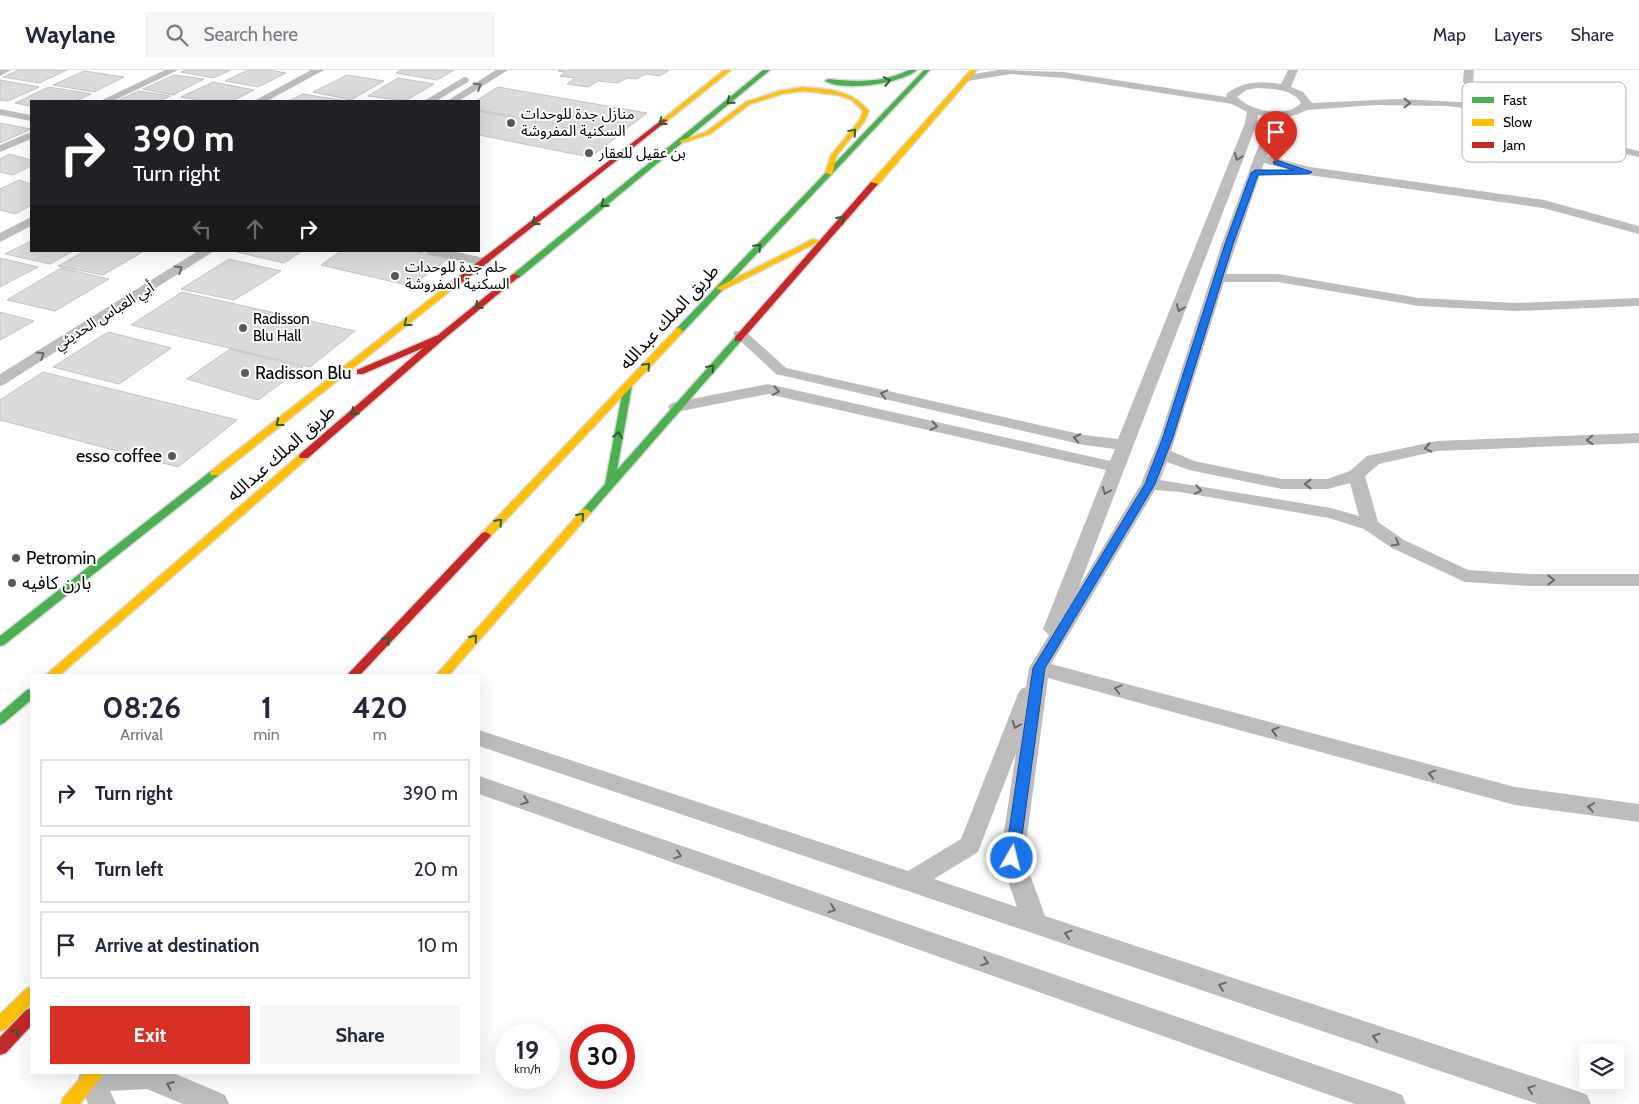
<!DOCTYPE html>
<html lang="en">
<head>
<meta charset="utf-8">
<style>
  :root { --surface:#fff; --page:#f6f6f7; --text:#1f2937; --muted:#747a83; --line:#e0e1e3; --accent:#d93025 }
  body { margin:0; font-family:Cabin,"Noto Sans Arabic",sans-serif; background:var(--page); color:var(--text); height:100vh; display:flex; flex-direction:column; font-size:19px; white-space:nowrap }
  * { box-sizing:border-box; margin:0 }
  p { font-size:16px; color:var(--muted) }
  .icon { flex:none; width:28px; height:28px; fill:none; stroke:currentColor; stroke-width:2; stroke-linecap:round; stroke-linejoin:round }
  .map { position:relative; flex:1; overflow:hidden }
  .details { position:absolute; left:30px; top:604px; width:450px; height:400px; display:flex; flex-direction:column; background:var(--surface); border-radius:0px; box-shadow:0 5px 20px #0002 }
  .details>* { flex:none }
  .top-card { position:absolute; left:30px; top:30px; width:450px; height:152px; border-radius:0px; box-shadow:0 5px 20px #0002; background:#202124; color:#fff; overflow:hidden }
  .buttons { position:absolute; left:1579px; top:974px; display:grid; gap:10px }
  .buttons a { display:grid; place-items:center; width:45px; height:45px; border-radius:0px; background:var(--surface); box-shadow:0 5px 20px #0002; font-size:25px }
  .speed { position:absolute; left:495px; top:954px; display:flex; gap:10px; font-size:25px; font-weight:700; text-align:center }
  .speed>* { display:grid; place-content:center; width:65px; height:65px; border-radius:50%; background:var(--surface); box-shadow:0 5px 20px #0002; line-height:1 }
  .speed small { font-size:12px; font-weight:400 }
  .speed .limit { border:8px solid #d22; background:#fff; color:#111 }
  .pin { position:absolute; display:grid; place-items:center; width:42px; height:42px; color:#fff; margin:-51px -21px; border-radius:50% 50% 50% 0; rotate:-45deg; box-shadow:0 0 5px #0007 }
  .pin .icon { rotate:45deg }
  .me { position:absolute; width:55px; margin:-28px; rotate:8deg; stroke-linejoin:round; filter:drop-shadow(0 0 4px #0008) }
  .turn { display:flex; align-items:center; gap:18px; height:105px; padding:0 20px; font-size:22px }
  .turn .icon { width:65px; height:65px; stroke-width:2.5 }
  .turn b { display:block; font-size:35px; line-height:42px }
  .lanes { display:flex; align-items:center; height:48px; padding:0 20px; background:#0003; justify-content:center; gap:25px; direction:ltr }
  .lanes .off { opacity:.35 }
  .eta { display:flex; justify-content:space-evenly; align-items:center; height:85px; text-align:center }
  .eta b { font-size:30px; font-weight:700; line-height:35px }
  .cta { display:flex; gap:10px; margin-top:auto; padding:10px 20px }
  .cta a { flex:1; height:58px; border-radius:0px; background:var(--accent); color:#fff; font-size:20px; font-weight:700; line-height:58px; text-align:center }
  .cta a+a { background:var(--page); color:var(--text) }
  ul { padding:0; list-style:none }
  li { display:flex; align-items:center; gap:15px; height:68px; margin:0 10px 8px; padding:0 10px; border:2px solid var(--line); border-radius:0px }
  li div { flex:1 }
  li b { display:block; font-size:19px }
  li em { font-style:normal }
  header { display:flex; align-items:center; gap:30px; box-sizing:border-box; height:70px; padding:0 25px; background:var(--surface); border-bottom:1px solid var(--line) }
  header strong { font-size:24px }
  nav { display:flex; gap:28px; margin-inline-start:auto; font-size:18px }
  .search { width:350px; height:45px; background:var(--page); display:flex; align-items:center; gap:12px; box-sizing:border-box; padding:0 18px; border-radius:0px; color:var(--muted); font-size:19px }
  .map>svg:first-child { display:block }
  .building { fill:#dbdbdb; stroke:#c3c3c3 }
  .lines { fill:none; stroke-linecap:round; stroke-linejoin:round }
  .fast-casing { stroke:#dbdbdb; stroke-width:3 }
  .slow-casing { stroke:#dbdbdb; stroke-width:3 }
  .jam-casing { stroke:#dbdbdb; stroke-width:3 }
  .street { fill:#bdbdbd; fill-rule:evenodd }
  .fast { fill:#4caf50; fill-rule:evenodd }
  .slow { fill:#ffc107; fill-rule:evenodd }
  .jam { fill:#c62828; fill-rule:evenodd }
  .oneway { stroke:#2a602c }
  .oneway2 { stroke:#686868 }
  .route { fill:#1a73e8; stroke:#114b97 }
  .poi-dot { fill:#595959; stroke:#fff; stroke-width:2 }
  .labels { text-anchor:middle; stroke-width:4; stroke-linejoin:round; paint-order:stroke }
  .far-poi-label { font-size:15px; fill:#000; stroke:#fff; text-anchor:start }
  .far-street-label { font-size:15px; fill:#000; stroke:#fff }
  .street-label { font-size:18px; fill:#000; stroke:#fff }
  .poi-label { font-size:18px; fill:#000; stroke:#fff; text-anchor:start }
  .key { fill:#fff; stroke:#b2b2b2; stroke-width:1 }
  .key-label { font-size:14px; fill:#000 }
</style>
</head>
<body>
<header>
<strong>Waylane</strong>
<div class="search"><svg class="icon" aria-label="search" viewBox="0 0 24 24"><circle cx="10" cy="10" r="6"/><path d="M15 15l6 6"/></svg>Search here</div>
<nav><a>Map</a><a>Layers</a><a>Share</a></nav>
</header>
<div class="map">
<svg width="1639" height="1034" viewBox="0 0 1639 1034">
  <rect width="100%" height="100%" fill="#fff"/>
  <path class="building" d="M19 0H67L39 13 3 7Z
    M186 0H231L213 8 181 2Z
    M248 0H269L286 3 258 17 225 11Z
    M401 0H454L437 10 396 3Z
    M559 0H669L660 6 646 4 636 9 627 8 618 13 598 11 588 17 567 14 575 8 560 6 565 2 558 1Z
    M84 1 124 7 94 22 53 15Z
    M174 5 204 9 173 25 143 19Z
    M347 5 384 11 351 30 313 22Z
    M398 8 434 14 405 31 368 26Z
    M0 10 39 17 8 31 0 30Z
    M213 12 254 20 232 31H205L181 27Z
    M49 17 91 24 76 31H31V36L15 33Z
    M498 17 647 43 618 65 479 40V31H476Z
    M139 21 170 26 160 31H117Z
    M303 24 346 31H288Z
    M479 41 617 67 590 87 479 65Z
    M0 53 31 59 0 73Z
    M9 84 31 90V96L13 105 0 102V89Z
    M19 110 31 114V135L16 144 0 140V119Z
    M31 171V181H73L50 194 5 184Z
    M85 181H144L103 205 58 196Z
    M238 181H302L284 193 237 182Z
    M341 181H414L448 189 411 216 321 195Z
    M0 188 38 197 0 217Z
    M229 189 281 201 234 230 181 219Z
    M61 198 109 209 55 241 7 230Z
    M182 222 355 261 310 297 131 255Z
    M0 242 34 251 0 270Z
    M108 262 171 278 119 314 53 297Z
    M230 279 303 297 258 330 187 309Z
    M43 302 237 350 178 397 0 350V330Z"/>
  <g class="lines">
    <defs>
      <path id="fast" d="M763 0H770L519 208H513V204Z
        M909 0H917C900 14 844 22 825 11L828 9C856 12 883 13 909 0Z
        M924 0H930L682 263H676V259Z
        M738 266 742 269 741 271 590 444H582L581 442 582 440 605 414 624 314H630L632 316 617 400 735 267Z
        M215 400 220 403 219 405 4 575 0 576V566L211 401Z
        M31 619V630L4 653 0 655V643L27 620Z"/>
      <path id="slow" d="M724 0H731L667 51H663V49Z
        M971 0H977L877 116H871V112Z
        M803 17C830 20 850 19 869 41L864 52 837 85 832 105 825 103 831 85 859 51 863 41 852 30 838 25 803 21 782 24 750 34 710 64 682 73 679 71 706 62 746 32 779 21Z
        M813 169 820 171 723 220H720L716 218Z
        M448 215H451L455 217 219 405H211L210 403 211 401Z
        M679 258 683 261 682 263 490 467H482L481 465 482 463 676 259Z
        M304 383 309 386 308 388 60 605H46L300 384Z
        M586 439 591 442 590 444 449 605H436L582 440Z
        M31 917V934L6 959 0 961V944L26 919Z
        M86 1002H105L80 1034H61L63 1028Z"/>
      <path id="jam" d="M663 49 668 50 454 219H448V215Z
        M871 112 878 114 741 271H735V267Z
        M513 204 520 206 444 269 308 388H300L299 386 300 384 423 278 363 304H357V300L438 265Z
        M486 462 491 465 490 467 360 605H347L482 463Z
        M31 938V956L6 983 0 985V967L26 940Z"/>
    </defs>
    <use href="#fast" class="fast-casing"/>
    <use href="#slow" class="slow-casing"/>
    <use href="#jam" class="jam-casing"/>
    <path class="street" d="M0 0H11L0 6Z
      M165 0H178L113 31H100Z
      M311 0H324L267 31H254Z
      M496 0H508L459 31H447Z
      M998 0 1064 2 1226 27 1227 23C1245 11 1261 11 1281 14L1288 0H1298L1291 17 1303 22 1312 33 1398 29 1480 33 1463 12 1464 0H1474L1473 12 1494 35 1544 58 1639 81V87L1536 63 1488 40 1444 36 1375 35 1307 40 1296 45 1283 47 1278 56 1267 86 1310 97 1544 130 1639 156V164L1543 138 1309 105 1264 93 1226 204H1278L1419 228 1515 233 1639 228V236L1515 241 1419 236 1278 212H1224L1171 381 1194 391 1282 409H1327L1350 401 1367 386 1437 371 1639 363V373L1437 381 1379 394 1365 406 1378 452 1404 470 1468 500 1530 504H1639V516H1530L1465 512 1392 478 1364 459 1329 448 1180 422 1155 420 1051 594 1515 717 1639 734V752L1515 735 1048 608 1024 788 1045 846 1577 1021 1587 1025 1591 1034H1538L479 676V660L908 801 961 769 1018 624 1021 619 1026 617 1029 598 1049 565 1043 559 1106 400 768 324 676 342 670 340 668 337 670 334 676 332 768 314 1110 391 1115 379 1084 375 776 304 733 264 735 261H745L786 298 1084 365 1118 369 1245 53 1247 42 1232 34 1064 8 1011 4 967 11 962 8 967 5ZM1258 18C1273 19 1293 19 1301 33 1286 49 1251 41 1237 27L1246 20ZM1258 45 1272 47 1266 56 1222 173 1160 367 1141 414 1079 517 1233 116 1257 53ZM1167 392 1189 400 1282 419H1328L1350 413 1359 446 1331 438 1160 410ZM1016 683 1000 788 1017 837 934 809 978 782Z
      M464 7 468 8 469 10 468 12 436 31H424Z
      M0 39 31 45V51L0 45Z
      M31 62V69L0 82V75Z
      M31 147V156L0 172V163Z
      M198 181H214L5 314 0 316V304Z
      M426 181H452L489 189 491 192 484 196 427 184Z
      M479 706 1392 1021 1402 1025 1406 1034H1355L479 724Z
      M80 1002H171L225 1025 229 1034H183L147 1019 110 1021 116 1034H88L78 1009Z"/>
    <use href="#fast" class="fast"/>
    <use href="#slow" class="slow"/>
    <use href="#jam" class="jam"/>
  </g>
  <defs><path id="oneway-chevron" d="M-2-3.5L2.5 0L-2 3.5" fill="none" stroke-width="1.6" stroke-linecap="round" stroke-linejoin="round" transform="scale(1.25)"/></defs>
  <g class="oneway">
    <use href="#oneway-chevron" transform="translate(887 11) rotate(-11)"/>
    <use href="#oneway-chevron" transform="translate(730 31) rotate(140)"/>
    <use href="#oneway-chevron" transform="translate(662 52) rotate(142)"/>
    <use href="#oneway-chevron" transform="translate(853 62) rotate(-50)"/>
    <use href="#oneway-chevron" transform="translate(604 134) rotate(141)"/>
    <use href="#oneway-chevron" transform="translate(841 149) rotate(-48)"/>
    <use href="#oneway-chevron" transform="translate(535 152) rotate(142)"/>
    <use href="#oneway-chevron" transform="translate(758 177) rotate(-47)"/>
    <use href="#oneway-chevron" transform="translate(478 236) rotate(140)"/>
    <use href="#oneway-chevron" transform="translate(407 253) rotate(142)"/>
    <use href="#oneway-chevron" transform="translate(647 296) rotate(-47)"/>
    <use href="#oneway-chevron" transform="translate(711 298) rotate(-49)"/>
    <use href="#oneway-chevron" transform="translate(354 342) rotate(139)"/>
    <use href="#oneway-chevron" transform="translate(279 353) rotate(142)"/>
    <use href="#oneway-chevron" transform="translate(618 365) rotate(-80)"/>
    <use href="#oneway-chevron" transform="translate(581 446) rotate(-49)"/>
    <use href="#oneway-chevron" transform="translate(499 452) rotate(-47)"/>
    <use href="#oneway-chevron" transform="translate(474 568) rotate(-49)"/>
    <use href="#oneway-chevron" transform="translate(387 570) rotate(-47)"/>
    <use href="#oneway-chevron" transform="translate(16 962) rotate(-47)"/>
  </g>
  <g class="oneway2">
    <use href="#oneway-chevron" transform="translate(478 16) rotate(-31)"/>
    <use href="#oneway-chevron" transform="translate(1407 33)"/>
    <use href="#oneway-chevron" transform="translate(1238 87) rotate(111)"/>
    <use href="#oneway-chevron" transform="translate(179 199) rotate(-32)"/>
    <use href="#oneway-chevron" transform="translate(1180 238) rotate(111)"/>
    <use href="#oneway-chevron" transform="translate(41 285) rotate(-32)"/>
    <use href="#oneway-chevron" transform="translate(776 321) rotate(11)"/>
    <use href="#oneway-chevron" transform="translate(884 324) rotate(-167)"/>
    <use href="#oneway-chevron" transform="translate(934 356) rotate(12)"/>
    <use href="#oneway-chevron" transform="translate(1077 368) rotate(-168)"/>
    <use href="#oneway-chevron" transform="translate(1590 370) rotate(178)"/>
    <use href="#oneway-chevron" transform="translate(1428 378) rotate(167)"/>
    <use href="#oneway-chevron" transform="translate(1308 414) rotate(180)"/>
    <use href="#oneway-chevron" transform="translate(1198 420) rotate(10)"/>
    <use href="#oneway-chevron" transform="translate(1106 421) rotate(112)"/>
    <use href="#oneway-chevron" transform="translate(1396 473) rotate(31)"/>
    <use href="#oneway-chevron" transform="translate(1551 510)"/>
    <use href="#oneway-chevron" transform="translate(1118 619) rotate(-165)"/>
    <use href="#oneway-chevron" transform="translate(1016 655) rotate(111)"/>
    <use href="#oneway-chevron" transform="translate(1275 661) rotate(-165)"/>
    <use href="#oneway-chevron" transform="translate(1432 704) rotate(-165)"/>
    <use href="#oneway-chevron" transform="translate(525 731) rotate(19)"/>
    <use href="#oneway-chevron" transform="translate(1591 737) rotate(-172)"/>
    <use href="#oneway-chevron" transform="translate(678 785) rotate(19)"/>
    <use href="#oneway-chevron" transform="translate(832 839) rotate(19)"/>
    <use href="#oneway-chevron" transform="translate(1068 864) rotate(-162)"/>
    <use href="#oneway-chevron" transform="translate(985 892) rotate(19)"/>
    <use href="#oneway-chevron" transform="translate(1222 916) rotate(-162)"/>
    <use href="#oneway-chevron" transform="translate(1376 967) rotate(-162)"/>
    <use href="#oneway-chevron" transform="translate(170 1015) rotate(-157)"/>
    <use href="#oneway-chevron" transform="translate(1531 1019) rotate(-162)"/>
  </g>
  <path class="route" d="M1276 90 1312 102 1308 104 1258 105 1233 174 1173 367 1155 414 1045 598 1019 788 1017 792 1012 794 1007 792 1005 788 1033 598 1145 414 1163 367 1225 174 1251 103 1255 100H1294L1274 94 1273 92Z"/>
  <g class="poi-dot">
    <circle cx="511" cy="53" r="5"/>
    <circle cx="589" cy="83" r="5"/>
    <circle cx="395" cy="206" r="5"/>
    <circle cx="243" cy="258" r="5"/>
    <circle cx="245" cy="303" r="5"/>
    <circle cx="172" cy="386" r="5"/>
    <circle cx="16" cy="488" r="5"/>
    <circle cx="12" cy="513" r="5"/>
  </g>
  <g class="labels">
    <g class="far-poi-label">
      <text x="521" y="49">منازل جدة للوحدات<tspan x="521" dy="17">السكنية المفروشة</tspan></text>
      <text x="599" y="88">بن عقيل للعقار</text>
      <text x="405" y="202">حلم جدة للوحدات<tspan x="405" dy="17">السكنية المفروشة</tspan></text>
      <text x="253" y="254">Radisson<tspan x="253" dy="17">Blu Hall</tspan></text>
    </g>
    <g class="far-street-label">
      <text transform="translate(104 246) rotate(-32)" y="5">أبي العباس الحديثي</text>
    </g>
    <g class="street-label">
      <text transform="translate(669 247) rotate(-47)" y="6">طريق الملك عبدالله</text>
      <text transform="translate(281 383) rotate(-41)" y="6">طريق الملك عبدالله</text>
    </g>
    <g class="poi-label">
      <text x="255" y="309">Radisson Blu</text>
      <text x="162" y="392" text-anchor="end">esso coffee</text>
      <text x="26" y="494">Petromin</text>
      <text x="22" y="519">بارن كافيه</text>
    </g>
  </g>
  <rect x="1462" y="12" width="164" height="80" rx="8" class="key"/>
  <rect x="1472" y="27" width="22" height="6" fill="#4caf50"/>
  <rect x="1472" y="49" width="22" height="7" fill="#ffc107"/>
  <rect x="1472" y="72" width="22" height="6" fill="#c62828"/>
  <g class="key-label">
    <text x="1503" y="35">Fast</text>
    <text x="1503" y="57">Slow</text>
    <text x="1503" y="80">Jam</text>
  </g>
</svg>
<div class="buttons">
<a><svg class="icon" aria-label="layers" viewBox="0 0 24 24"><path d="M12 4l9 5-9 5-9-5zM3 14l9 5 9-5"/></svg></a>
</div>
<div class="speed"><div>19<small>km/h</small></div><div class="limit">30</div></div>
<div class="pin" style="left:1276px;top:92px;background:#d93025"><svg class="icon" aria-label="arrive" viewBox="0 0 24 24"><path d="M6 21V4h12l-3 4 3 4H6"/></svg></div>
<svg class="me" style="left:1012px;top:788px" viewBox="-20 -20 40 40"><circle r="17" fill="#1a73e8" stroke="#fff" stroke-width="3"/><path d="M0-11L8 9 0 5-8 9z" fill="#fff"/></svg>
<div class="top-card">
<div class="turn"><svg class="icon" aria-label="right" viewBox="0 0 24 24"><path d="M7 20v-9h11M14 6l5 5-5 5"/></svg><div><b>390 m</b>Turn right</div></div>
<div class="lanes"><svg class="icon off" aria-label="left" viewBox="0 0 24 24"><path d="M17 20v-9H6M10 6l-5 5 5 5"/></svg><svg class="icon off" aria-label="ahead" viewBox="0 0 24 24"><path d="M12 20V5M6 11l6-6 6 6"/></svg><svg class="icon" aria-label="right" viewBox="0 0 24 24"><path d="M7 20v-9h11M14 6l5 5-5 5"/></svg></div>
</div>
<section class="details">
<div class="eta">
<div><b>08:26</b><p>Arrival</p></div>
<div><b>1</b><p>min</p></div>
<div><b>420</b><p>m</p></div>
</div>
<ul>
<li><svg class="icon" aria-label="right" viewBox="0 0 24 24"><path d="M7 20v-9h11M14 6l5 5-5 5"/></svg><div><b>Turn right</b></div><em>390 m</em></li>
<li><svg class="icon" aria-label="left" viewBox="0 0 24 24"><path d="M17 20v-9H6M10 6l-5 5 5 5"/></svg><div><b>Turn left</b></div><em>20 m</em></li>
<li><svg class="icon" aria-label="arrive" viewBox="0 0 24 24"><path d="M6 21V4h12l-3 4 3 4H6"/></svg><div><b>Arrive at destination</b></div><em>10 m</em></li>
</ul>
<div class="cta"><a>Exit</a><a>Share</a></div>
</section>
</div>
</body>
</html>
